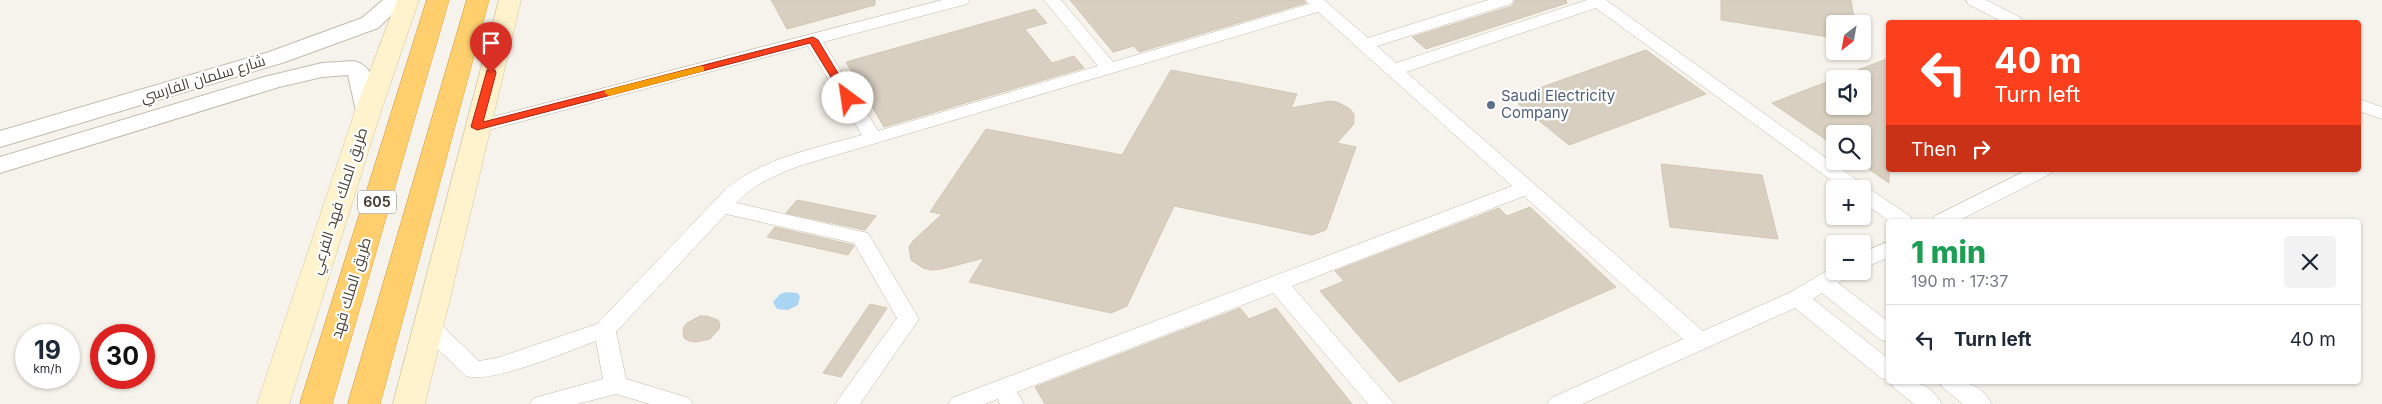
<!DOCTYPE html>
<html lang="en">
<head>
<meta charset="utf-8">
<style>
  :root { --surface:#fff; --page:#f2f2f3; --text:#1f2937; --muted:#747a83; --line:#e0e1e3 }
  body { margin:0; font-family:Inter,Cairo,sans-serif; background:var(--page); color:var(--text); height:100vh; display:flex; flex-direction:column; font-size:19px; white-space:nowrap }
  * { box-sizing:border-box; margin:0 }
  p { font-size:16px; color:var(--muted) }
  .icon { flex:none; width:28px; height:28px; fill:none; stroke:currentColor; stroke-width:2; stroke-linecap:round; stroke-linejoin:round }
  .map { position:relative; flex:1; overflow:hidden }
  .sheet { position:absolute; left:1886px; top:219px; width:475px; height:165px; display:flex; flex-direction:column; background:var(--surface); border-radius:5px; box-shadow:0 1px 4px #0004 }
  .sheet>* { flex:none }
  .guide { position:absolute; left:1886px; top:20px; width:475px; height:152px; border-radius:5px; box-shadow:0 1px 4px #0004; background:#fc3f1d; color:#fff; overflow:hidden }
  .needle { width:32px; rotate:211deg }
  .tools { position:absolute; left:1826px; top:15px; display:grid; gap:10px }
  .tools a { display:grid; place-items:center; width:45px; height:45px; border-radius:5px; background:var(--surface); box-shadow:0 1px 4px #0004; font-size:25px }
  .speed { position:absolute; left:15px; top:324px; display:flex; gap:10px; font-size:25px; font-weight:700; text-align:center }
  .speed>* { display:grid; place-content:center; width:65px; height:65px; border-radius:50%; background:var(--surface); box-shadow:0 1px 4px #0004; line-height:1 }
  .speed small { font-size:12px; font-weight:400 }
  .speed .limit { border:8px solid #d22; background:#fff; color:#111 }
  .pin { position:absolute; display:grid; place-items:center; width:42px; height:42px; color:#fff; margin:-51px -21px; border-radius:50% 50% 50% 0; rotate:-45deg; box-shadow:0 0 5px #0007 }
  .pin .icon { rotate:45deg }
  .me { position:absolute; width:55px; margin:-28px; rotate:329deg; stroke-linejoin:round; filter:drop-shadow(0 0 4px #0008) }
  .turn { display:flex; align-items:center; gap:18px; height:105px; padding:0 25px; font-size:22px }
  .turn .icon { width:65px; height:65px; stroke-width:2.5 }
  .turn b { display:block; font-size:35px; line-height:42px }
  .then { display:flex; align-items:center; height:48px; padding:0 25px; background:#0003; gap:10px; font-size:19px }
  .round { display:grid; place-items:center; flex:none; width:52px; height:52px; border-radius:5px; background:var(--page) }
  .summary { display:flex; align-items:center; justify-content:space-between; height:85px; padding:0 25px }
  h1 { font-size:30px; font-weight:800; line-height:38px; color:#1e9e55 }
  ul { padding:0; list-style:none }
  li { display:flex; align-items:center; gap:15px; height:70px; padding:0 25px; border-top:1px solid var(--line) }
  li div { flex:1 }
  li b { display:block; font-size:19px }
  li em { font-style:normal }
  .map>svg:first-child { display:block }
  .water { fill:#a9d4f2 }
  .building { fill:#d8cfc1; stroke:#d3c7b4; fill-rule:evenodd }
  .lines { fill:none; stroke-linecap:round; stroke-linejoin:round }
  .minor-casing { stroke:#c2bbae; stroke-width:1 }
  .tertiary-casing { stroke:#c2bbae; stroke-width:2 }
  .secondary-casing { stroke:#d6c79b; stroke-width:1 }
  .motorway-casing { stroke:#e0a43c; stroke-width:1 }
  .minor { fill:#fff; fill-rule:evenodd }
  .tertiary { fill:#fff; fill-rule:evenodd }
  .secondary { fill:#fff3cd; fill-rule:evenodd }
  .motorway { fill:#ffcf6e; fill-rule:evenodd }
  .route { fill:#fc3f1d; stroke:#a42913 }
  .slow { fill:#f59e0b }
  .service-dot { fill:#5c6f8a; stroke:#fff; stroke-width:2 }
  .labels { text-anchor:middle; stroke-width:4.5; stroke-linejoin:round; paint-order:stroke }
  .shield { fill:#fff; stroke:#817c74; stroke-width:1 }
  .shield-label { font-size:14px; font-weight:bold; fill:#4b4439 }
  .street-label { font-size:15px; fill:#4b4439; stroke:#fff }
  .service-label { font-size:15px; fill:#4e5e75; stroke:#fff; text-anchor:start }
</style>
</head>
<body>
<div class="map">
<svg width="2382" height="404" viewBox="0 0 2382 404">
  <rect width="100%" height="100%" fill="#f6f3ec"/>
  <path class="water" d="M786 292 797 293 800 296 798 305 788 310 777 309 773 302 780 294Z"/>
  <path class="building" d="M771 0H875V5L787 29Z
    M1070 0H1304L1306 3 1139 52 1134 46 1113 52Z
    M1515 0H1566L1567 3 1426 49 1412 37 1512 6Z
    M1721 0H1851L1855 24H1835V38L1721 20Z
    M1035 9 1047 23 1025 29 1052 63 1074 56 1084 68 884 127 846 62Z
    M1646 50 1706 94 1569 145 1511 98Z
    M1889 58V183L1857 161H1862V134H1835V146L1772 103ZM1835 79H1862V106H1835Z
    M1171 70 1297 94 1291 108 1329 101 1337 102 1350 109 1354 114V124L1337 143 1356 147 1326 230 1312 235 1174 206 1127 306 1111 313 969 282 984 258 942 269 932 270 923 268 911 260 909 247 913 241 942 214 930 212 986 129 1122 155Z
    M1661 164 1762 175 1778 239 1670 227Z
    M797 200 876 216 865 230 786 213Z
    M1530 207 1616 287 1399 382 1320 291 1344 281 1335 271 1499 208 1507 216Z
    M775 227 853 245 854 246 848 255 767 237Z
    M870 304 887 308 841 377 823 373Z
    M1240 308 1249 319 1276 308 1352 404H1045L1035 387Z
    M700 316H707L718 320 720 324 719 329 710 339 696 342 689 341 684 338 683 328 687 323Z"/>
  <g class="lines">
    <defs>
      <path id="minor" d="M942 0H969L967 4 823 42 878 131 1098 66 1044 0H1061L1113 62 1309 4 1306 0H1324L1368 38 1488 0H1513L1511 4 1377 46 1396 63 1587 0H1606L1865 186 1910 216 1913 221H1889L1862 202V189H1843L1596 8 1406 72 1703 331 1789 293 1835 266V271H1853L1850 276 1838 283 1889 322V342L1881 340 1822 293 1813 299 1889 359V381L1881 378 1795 308 1582 404H1547L1551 398 1683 339 1524 196 1292 286 1394 404H1368L1273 293 1017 392 1024 404H1000L998 399 985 404H948L952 398 1512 186 1318 12 799 166C775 175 754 184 736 203L868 233 919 319 860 404H835L897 318 854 243 726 214 616 332 626 379 689 398 693 404H650L616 394 577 404H530L534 398 603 379 596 341C568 351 492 384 466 376L421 333 418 327 421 321 429 319 437 321 479 361 497 358 597 324 723 192C760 158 814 149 862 135L808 46 477 133 470 131 468 127 470 123Z
        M1966 0H1986L2021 18 2023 22H2003L1968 4Z
        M2359 99 2382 107V119L2359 111Z
        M2027 170H2053L2050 174 1958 221H1932L1935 216Z
        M1889 241V257L1862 269V253Z
        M1890 381C1912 381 1929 381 1942 404H1914L1893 387Z
        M1939 381C1961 381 1979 381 1992 404H1963L1942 387Z"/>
      <path id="tertiary" d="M383 0H407L378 28 285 62 0 147V131L269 52 362 18Z
        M354 61C376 66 376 92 380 111L377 116 368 118 359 116 356 111 348 75 322 77 279 87 0 173V157L264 77 322 63Z"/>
      <path id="secondary" d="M397 0H419L381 111 289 404H257L355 111Z
        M499 0H521L425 404H393Z"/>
      <path id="motorway" d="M427 0H449L332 404H300Z
        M467 0H489L380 404H348Z"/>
    </defs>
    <use href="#minor" class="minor-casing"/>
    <use href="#tertiary" class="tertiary-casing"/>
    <use href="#secondary" class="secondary-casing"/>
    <use href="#motorway" class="motorway-casing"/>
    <use href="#minor" class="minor"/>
    <use href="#tertiary" class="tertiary"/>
    <use href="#secondary" class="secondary"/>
    <use href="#motorway" class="motorway"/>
  </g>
  <path class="route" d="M813 37 818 40 853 98 852 100H845L810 43 477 130 471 127 487 70H495L496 73 483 122Z"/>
  <path class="slow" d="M701 66 704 67V71L609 96 604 92 606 90Z"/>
  <circle class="service-dot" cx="1491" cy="105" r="5"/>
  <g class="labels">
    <rect class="shield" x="358" y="190.5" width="38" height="23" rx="4"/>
    <g class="shield-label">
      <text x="377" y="207">605</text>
    </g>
    <g class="street-label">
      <text transform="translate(203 79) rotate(-17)" y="5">شارع سلمان الفارسي</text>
      <text transform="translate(339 201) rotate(-72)" y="5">طريق الملك فهد الفرعي</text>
      <text transform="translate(351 288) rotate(-73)" y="5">طريق الملك فهد</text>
    </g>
    <g class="service-label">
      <text x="1501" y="101">Saudi Electricity<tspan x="1501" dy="17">Company</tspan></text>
    </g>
  </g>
</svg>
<div class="tools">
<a><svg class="needle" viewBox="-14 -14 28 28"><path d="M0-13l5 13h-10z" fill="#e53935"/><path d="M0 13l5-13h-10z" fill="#747a83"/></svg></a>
<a><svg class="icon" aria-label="sound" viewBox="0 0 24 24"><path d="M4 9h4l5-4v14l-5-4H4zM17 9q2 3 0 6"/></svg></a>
<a><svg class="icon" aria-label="search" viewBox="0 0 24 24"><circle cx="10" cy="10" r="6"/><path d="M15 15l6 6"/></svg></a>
<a>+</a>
<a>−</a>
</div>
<div class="speed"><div>19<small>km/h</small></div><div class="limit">30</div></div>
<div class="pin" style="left:491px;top:73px;background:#d93025"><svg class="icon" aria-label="arrive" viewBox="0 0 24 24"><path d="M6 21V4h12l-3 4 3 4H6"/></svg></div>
<svg class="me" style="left:848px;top:98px" viewBox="-20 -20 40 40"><circle r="19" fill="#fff"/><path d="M0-13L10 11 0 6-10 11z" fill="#fc3f1d"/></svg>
<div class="guide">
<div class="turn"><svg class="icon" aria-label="left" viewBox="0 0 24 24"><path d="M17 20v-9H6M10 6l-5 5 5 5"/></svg><div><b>40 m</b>Turn left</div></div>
<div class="then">Then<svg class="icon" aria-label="right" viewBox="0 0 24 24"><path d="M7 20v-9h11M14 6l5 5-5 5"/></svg></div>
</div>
<section class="sheet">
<div class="summary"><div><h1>1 min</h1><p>190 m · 17:37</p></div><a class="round"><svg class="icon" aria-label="close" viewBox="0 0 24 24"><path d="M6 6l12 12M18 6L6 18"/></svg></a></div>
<ul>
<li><svg class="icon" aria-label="left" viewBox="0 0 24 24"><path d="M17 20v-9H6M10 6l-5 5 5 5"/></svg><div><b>Turn left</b></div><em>40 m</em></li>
</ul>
</section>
</div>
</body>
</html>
